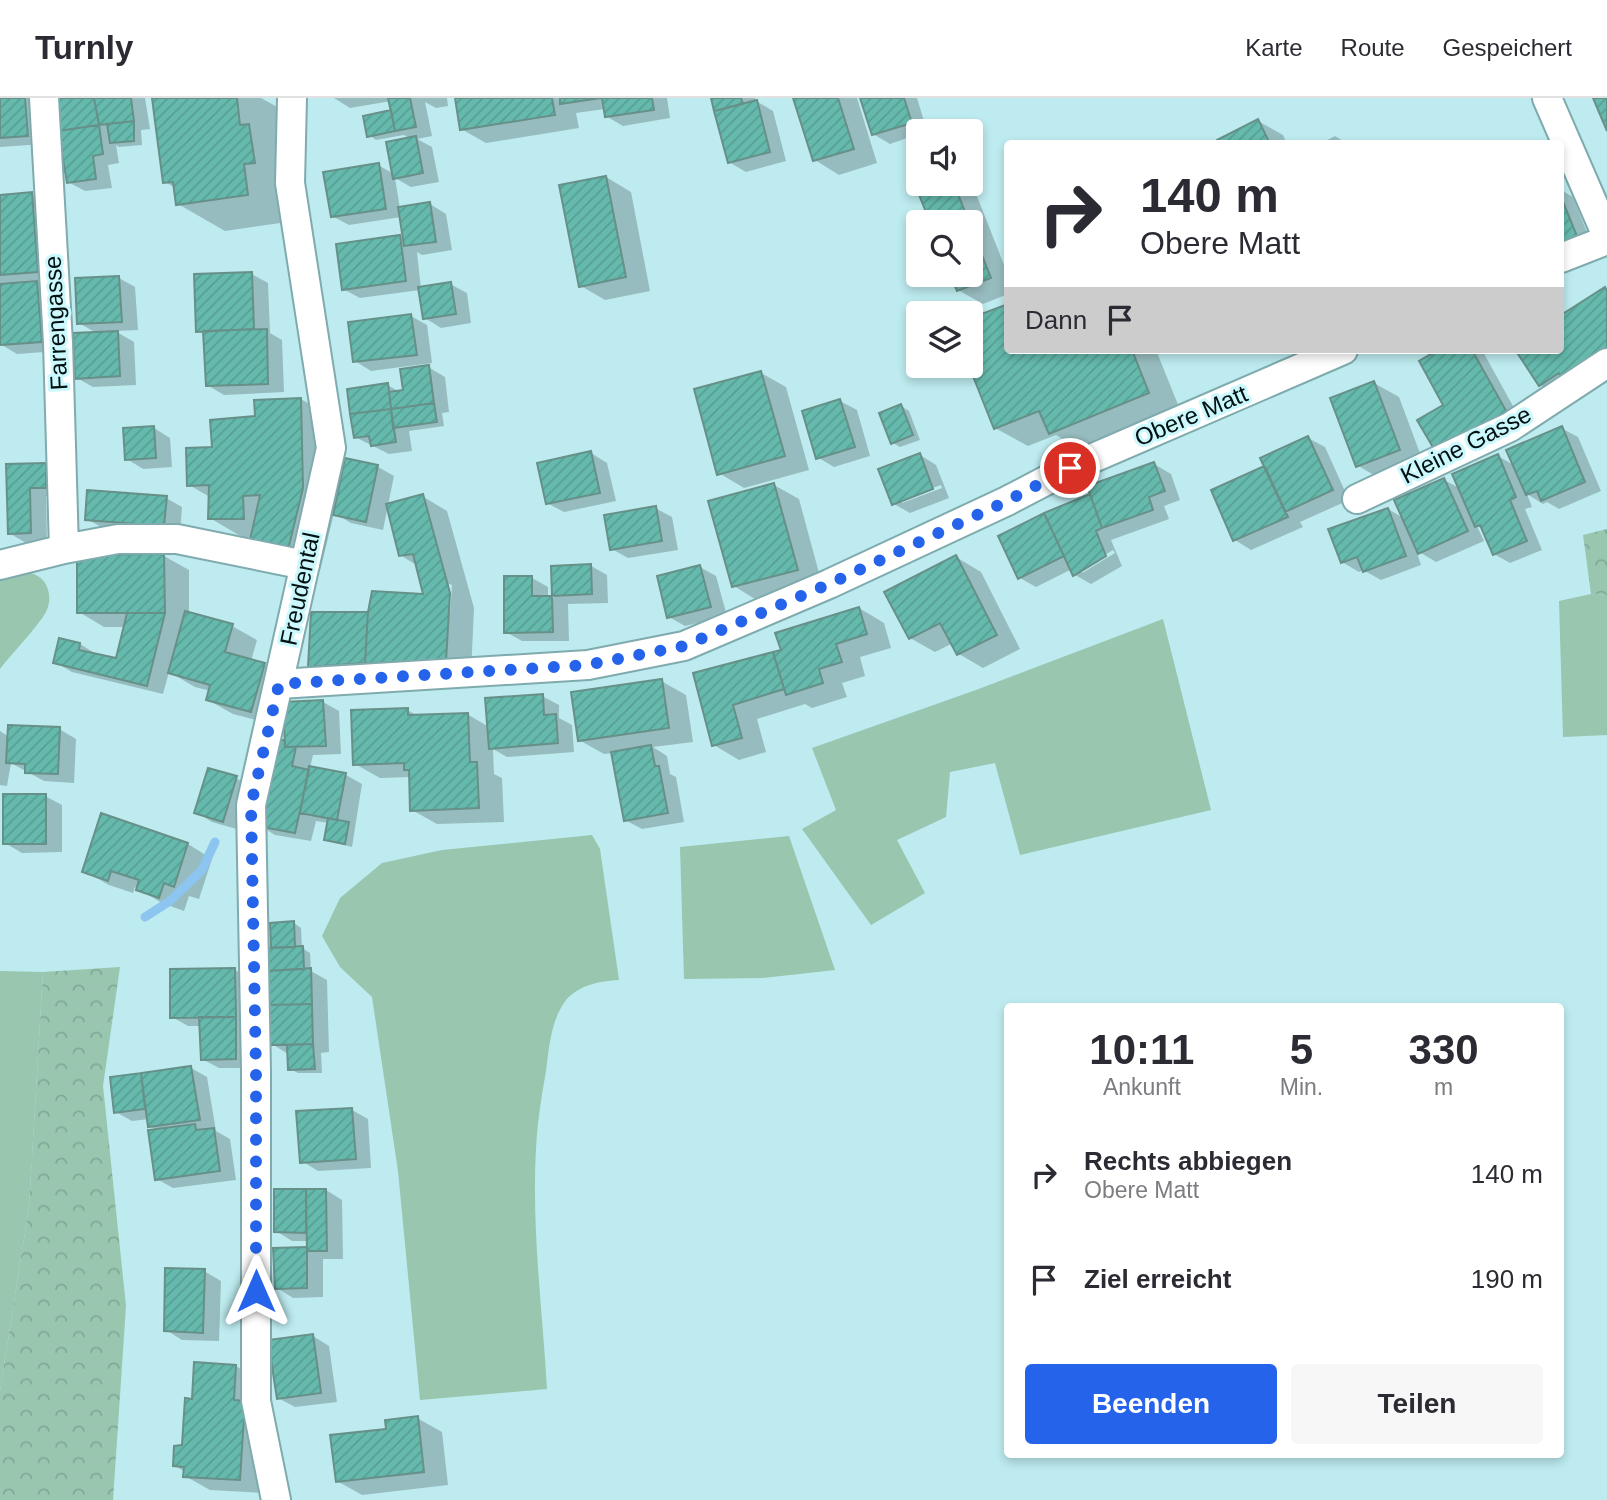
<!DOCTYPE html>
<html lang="de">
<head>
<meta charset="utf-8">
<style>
  :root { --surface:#fff; --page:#f7f7f7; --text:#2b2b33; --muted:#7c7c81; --line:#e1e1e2; --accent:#2563eb }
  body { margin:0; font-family:Arial,sans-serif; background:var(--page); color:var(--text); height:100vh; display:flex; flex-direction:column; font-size:26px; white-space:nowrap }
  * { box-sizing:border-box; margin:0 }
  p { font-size:23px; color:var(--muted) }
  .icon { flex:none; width:38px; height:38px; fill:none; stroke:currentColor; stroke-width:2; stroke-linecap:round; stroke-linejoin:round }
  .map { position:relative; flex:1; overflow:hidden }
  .panel { position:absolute; left:1004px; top:905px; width:560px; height:455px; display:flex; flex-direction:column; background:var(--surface); border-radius:7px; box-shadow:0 4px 10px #0003 }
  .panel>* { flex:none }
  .banner { position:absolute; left:1004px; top:42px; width:560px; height:214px; border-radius:7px; box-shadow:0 4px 10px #0003; background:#fff; color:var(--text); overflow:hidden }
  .buttons { position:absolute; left:906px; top:21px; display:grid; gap:14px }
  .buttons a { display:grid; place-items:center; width:77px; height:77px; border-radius:7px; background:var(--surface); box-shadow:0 4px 10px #0003; font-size:35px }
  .pin { position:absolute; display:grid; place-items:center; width:60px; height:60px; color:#fff; margin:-30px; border:4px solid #fff; border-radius:50%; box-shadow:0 2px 7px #0007 }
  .me { position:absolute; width:77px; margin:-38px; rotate:0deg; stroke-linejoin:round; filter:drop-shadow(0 0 5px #0008) }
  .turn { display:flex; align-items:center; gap:24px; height:147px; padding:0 21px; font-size:32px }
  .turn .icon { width:91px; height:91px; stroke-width:2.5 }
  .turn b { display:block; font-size:49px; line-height:60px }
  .then { display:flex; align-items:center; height:66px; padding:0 21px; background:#0003; gap:14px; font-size:26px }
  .eta { display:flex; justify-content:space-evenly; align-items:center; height:119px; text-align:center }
  .eta b { font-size:42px; font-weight:800; line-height:49px }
  .cta { display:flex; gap:14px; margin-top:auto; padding:14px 21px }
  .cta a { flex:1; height:80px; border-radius:7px; background:var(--accent); color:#fff; font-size:28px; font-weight:800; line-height:80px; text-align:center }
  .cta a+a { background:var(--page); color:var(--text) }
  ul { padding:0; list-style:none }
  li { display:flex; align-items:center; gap:21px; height:105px; padding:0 21px }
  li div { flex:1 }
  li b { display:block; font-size:26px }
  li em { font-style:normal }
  header { display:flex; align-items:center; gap:42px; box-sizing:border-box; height:98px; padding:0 35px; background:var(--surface); border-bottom:2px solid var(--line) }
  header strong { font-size:33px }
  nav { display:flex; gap:38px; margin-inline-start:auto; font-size:24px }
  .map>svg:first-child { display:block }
  .green { fill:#98c6af }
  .forest { fill:url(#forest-crowns) }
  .shadow { fill:#0003; fill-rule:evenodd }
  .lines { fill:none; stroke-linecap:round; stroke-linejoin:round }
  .stream { stroke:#8dc5f1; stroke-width:9 }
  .building { fill:url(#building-hatch); stroke:#679089; stroke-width:2 }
  .street-casing { stroke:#7fabae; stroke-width:32 }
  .street { stroke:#fff; stroke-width:28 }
  .route { stroke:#2563eb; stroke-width:12; stroke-dasharray:0 21.6 }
  .labels { text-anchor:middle; stroke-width:6; stroke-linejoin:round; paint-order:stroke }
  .street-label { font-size:24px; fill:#021011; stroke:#caf8fc }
</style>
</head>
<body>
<header>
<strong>Turnly</strong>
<nav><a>Karte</a><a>Route</a><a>Gespeichert</a></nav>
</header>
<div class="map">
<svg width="1607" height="1402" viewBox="0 0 1607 1402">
  <defs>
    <pattern id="forest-crowns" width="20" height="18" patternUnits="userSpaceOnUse" patternTransform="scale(1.75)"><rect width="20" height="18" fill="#98c6af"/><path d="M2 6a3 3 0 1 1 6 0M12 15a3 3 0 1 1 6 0" fill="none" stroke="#81a996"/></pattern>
    <pattern id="building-hatch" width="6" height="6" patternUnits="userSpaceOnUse" patternTransform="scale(1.75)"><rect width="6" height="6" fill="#65baad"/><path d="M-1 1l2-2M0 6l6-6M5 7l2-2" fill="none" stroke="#569f94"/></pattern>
  </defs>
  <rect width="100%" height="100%" fill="#bdebef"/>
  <path class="green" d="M30 475C47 478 54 498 46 514 36 531 13 554 0 571V483Z
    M1591 496 1607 497V637L1563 639 1559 503Z
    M1163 521 1211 712 1020 757 995 665 950 674 946 719 897 742 925 795 871 827 802 731 836 712 812 650 976 592Z
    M592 737 600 751 619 882C600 883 579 887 566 902 551 922 549 949 546 973 543 990 540 1008 538 1025 529 1113 542 1203 547 1291L420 1302 398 1073 372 899 340 869 322 838 340 800 382 765 442 752Z
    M789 738 835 872 763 880 684 881 680 749Z
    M0 873 43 874 29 1109 0 1293Z"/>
  <path class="forest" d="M1607 431V497L1591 496 1583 437Z
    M120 869 103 988 126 1208 113 1402H0V1293L29 1109 43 874Z"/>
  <path class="shadow" d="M0 0H41L44 46 0 49Z
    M55 0H145L150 31 141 32 142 47 119 49 116 47 119 65 108 67 112 90 85 93 68 84Z
    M154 0H261L281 11 294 123 225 133 178 106 176 90 165 84Z
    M334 0H447L448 8 436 10 425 4 432 38 417 41 432 49 439 84 411 89 395 80 400 111 430 106 446 116 452 152 422 157 417 154 421 191 450 186 467 195 471 225 441 230 425 220 420 192 360 200 343 191 400 139 404 142 401 119 349 127 332 118 378 67 394 76 411 41 404 37 376 42 369 37 393 14 391 3 350 10Z
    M456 0H667L670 20 623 28 606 18 605 11 576 15 579 30 486 45 461 31Z
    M713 0H755L756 3 773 13 786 63 746 74 729 64Z
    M795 0H857L877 65 839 77 815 62Z
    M862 0H917L927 33H919V36L890 46 873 36Z
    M1258 23 1283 37 1287 46H1221Z
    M1335 38 1348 46H1320Z
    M913 78 919 86H971V83L1008 177V196L983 206 958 192 952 177H971V124H932Z
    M606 79 631 94 650 193 605 202 581 188Z
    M1561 92 1573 99 1594 152 1561 166Z
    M32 96 57 110 58 253 17 256 0 246V98Z
    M252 176 268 185 270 235 282 242 284 294 224 297 207 287 205 237 198 233Z
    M119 180 135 189 138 232 115 233 134 244 136 287 93 289 77 280 98 236 79 225Z
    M1605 191 1607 193V270L1556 296 1540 287 1529 252H1561V219Z
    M1008 208V252H1156L1181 314 1084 354 1056 337 1028 348 995 330Z
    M411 218 427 227 432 265 371 273 355 263Z
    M1442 252H1482L1524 328 1445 308Z
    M428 269 445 279 449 314 442 315 444 328 409 333 412 353 389 356 355 339 387 287 400 294 405 293Z
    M761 275 786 289 809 372 744 390 719 375Z
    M1374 285 1399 299 1424 366 1382 382 1357 367Z
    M301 301 333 320 335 407 346 362 378 369 394 378 383 432 351 425 334 415 321 469 285 460 253 439H242L210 420V399L189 387 214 350 257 319Z
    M840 303 857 312 870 358 834 369 817 359Z
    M901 308 909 313 920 342 900 349 893 345Z
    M154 330 170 340 172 369 143 371 127 361Z
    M1561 330 1578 339 1601 393 1559 411 1547 404 1543 406 1527 396 1532 409 1525 411 1542 452 1510 465 1494 456 1484 432 1477 428 1484 443 1436 464 1416 452 1421 467 1381 482 1363 472 1359 474 1342 464 1388 411 1405 421 1444 382 1461 391 1498 358 1515 368Z
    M1308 340 1325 349 1349 402 1300 424 1303 429 1251 452 1235 442 1213 393 1267 370Z
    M591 355 607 365 616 403 564 414 547 405Z
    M920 357 936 367 949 400 910 415 894 406ZM941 387 942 390 902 405V401Z
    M1154 366 1171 376 1180 402 1164 408 1169 421 1111 442 1122 468 1091 486 1075 477 1072 471 1036 489 1020 480 1093 397ZM1113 452 1115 455 1082 475V471Z
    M46 367 62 376V398H46L47 444 26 445 9 435 7 368Z
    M774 387 799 401 822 486 758 503 734 488Z
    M422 398 447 413 474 510 471 576 326 577 310 568 369 516 426 498 418 468 400 457ZM449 486 452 487 450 516 447 510Z
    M166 400 182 409 180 436 103 430 87 421Z
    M655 410 672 419 678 452 628 460 612 451Z
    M164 458 189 472V516L232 528 257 542 251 563 264 567 289 581 276 627 233 616 208 602 211 593 195 589 169 574 163 596 72 574 55 564 80 546 96 556 118 563 126 529H104L79 514Z
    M956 459 981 474 1020 551 983 570 959 556 953 545 935 554 910 540Z
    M591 468 607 477 608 505 568 506 569 543H522L506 534 532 480 548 489V500H554L553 470Z
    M700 469 716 478 727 518 685 528 669 519Z
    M859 510 884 525 891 550 860 559 865 578 842 585 847 599 812 610 805 606 757 621 766 654 739 662 714 647 695 576 783 553Z
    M661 583 686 597 693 644 653 649 667 658 670 676 676 679 684 724 642 731 625 722 613 655 604 656 579 642Z
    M542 598 559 607V620L572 627 574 654 507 659 493 651 494 676 502 680 504 724 437 726 412 712 411 679 380 680 355 666 407 612 418 618 467 616 489 629Z
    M323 604 339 613 341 656 313 657 310 670 346 677 362 686 352 749 334 745 326 741 329 725 316 723 311 743 275 737 259 727 270 670 287 645Z
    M59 631 76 641 74 685 44 683 11 665 7 688 0 687V633L9 639Z
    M236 680 252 690 240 732 212 724 196 714Z
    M45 698 62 707V754L22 755 5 745Z
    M102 718 188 746 212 761 199 801 189 798 184 813 162 805 135 789 133 795 109 787 84 773Z
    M294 825 301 830 302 850 310 855 311 873 327 882 329 954 321 955 322 975H298L290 971 288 956 272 946V852Z
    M235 872 251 881 252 970H219L202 961 201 928H188L172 919Z
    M191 970 207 979 216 1033 230 1041 236 1082 173 1090 157 1081 158 1033 150 1028 149 1021 132 1023 116 1014 112 981Z
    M352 1012 368 1021 371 1070 318 1073 302 1063Z
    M326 1092 342 1102 343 1161H323V1199L293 1200 277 1190 308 1151V1143H292L276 1133 275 1093Z
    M204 1173 221 1183 219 1243 182 1242 166 1232Z
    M313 1238 329 1248 337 1304 295 1309 278 1300Z
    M236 1268 260 1283 264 1395 210 1392 185 1378V1374L174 1367 183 1348Z
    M417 1320 442 1334 448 1387 362 1397 337 1383 388 1332Z"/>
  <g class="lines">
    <path class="stream" d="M145 819 170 803 202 772 215 744"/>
  </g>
  <path class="building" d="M0 0H25L28 38 0 40Z
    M54 0H94L99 27 58 33Z
    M94 0H131L134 23 99 27Z
    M152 0H237L240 27 249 26 255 65 244 66 248 97 176 107 173 84 163 85Z
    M388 0H410L416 29 395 33Z
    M455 0H552L555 17 460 32Z
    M560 0H601L560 6Z
    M602 0H652L654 12 605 19Z
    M711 0H741L743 6 714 13Z
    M793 0H838L854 51 813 63Z
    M860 0H904L912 25 872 37Z
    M1593 0H1607V33Z
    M757 2 770 54 728 65 714 13Z
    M391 12 395 33 367 39 363 18Z
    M1258 21 1270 46H1219L1217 42Z
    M134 23V43L110 45 107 26Z
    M99 27 103 56 93 58 96 81 67 85 58 33Z
    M416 38 423 75 393 81 386 44Z
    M379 65 386 111 331 119 323 74Z
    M919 74V86H954L969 124H930L911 77Z
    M606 78 626 179 579 189 559 87Z
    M32 94 38 174 0 177V97Z
    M1561 99 1579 143 1561 150Z
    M430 104 436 144 404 148 398 109Z
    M971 130 991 180 957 193 950 177H971Z
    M400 137 406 183 342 192 336 146Z
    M252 174 254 231 196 234 194 176Z
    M119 178 122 224 77 226 75 180Z
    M37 183 42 244 0 247V186Z
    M451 184 456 216 423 221 418 189Z
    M1605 189 1607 193V250L1561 279 1559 275 1539 288 1518 256 1525 252H1561V217Z
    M1008 206V252H1132L1149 295 1049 336 1039 313 994 331 969 268H971V220Z
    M411 216 417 257 353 264 348 224Z
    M267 231 268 286 206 288 203 233Z
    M118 233 120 278 75 281 73 235Z
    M1438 252H1472L1509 318 1438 358 1417 322 1443 307 1419 263Z
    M429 267 434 305 391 311 389 294 403 292 400 271Z
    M761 273 785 358 717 377 694 291Z
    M1374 283 1400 352 1356 369 1330 300Z
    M388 285 391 311 350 316 347 291Z
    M301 300 303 390 288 452 250 442 260 397 243 398 244 421H208L209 387 187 388 186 350 212 349 210 322 255 318 254 302Z
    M840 301 855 349 816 361 802 313Z
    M434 305 437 324 393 330 391 311Z
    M901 306 913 337 891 346 879 315Z
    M391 311 396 344 371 348 369 338 354 340 350 316Z
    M154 328 156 360 125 362 123 330Z
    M1562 328 1585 384 1541 403 1537 393 1526 397 1506 352Z
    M1308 338 1333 392 1285 414 1260 360Z
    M591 353 600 395 546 406 537 365Z
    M920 355 933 391 892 407 878 371Z
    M1498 356 1516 399 1510 402 1527 443 1493 457 1480 427 1475 429 1452 376Z
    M345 360 378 367 366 424 333 417Z
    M1154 364 1165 393 1149 399 1153 412 1102 430 1087 388Z
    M46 365V390H30L31 435 8 436 6 366Z
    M1262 369H1265L1288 419 1233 443 1211 392Z
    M1444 380 1468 433 1418 456 1394 402Z
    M774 385 798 472 732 489 708 403Z
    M87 392 167 398 164 428 85 422Z
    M423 396 450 495 446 563 365 565 368 514 372 493 423 496 413 456 399 458 386 406Z
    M1090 396 1102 430 1096 433 1106 458 1073 478 1044 415Z
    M656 408 662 443 610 452 604 417Z
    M1388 410 1406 458 1363 474 1357 459 1341 465 1328 431Z
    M1044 415 1064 458 1018 481 998 438Z
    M164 456 165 515H77V457Z
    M956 457 997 537 957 557 940 525 909 541 884 494Z
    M591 466 592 496 552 498 551 468Z
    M700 467 711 509 667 520 657 478Z
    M504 478H532V498H552L553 534 504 535Z
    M859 509 867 536 836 546 842 564 819 571 823 585 786 597 773 554 781 552 775 535Z
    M185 513 233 526 225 554 265 565 251 614 206 602 210 587 168 575Z
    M311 514H368L365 565 308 569Z
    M127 515H165L147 588 53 565 59 540 80 545 79 552 116 560Z
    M773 554 784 591 733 607 742 640 712 648 693 575Z
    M662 581 669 630 578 643 571 594Z
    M543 596 544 617 556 616 558 645 489 651 485 600Z
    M323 602 326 648 285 649 283 604Z
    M408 610V617L468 615 470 664H477L479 710 410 713 409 672H404V665L353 667 351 612Z
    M8 627 60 629 58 676 25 675V666L6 665Z
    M274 639 285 643V649H296L292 668 309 672 295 735 257 728Z
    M651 647 655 668H659L668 715 624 723 611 654Z
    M309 668 346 675 337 722 300 715Z
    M208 670 237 678 223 724 194 715Z
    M3 696H46V746H3Z
    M101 715 188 745 174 789 164 785 159 800 136 792 139 782 111 773 108 783 82 774Z
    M328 720 349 724 345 746 324 742Z
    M294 823 295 849 271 850 270 825Z
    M303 848 304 871 267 873 266 850Z
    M235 870 236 919 170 920V871Z
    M311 870 312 906 269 907 267 873Z
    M312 906 313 946 270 947 269 907Z
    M199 919H236V961L201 962Z
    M313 946 315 971 288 972 287 947Z
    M191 968 200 1022 148 1029 141 975Z
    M141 975 145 1011 114 1015 110 979Z
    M352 1010 356 1061 300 1065 296 1013Z
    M195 1026 196 1032 214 1030 220 1073 155 1082 148 1032Z
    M274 1091H306V1135L274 1134Z
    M306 1091H326L327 1153H307Z
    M307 1149V1190L275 1191 273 1150Z
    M165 1170 205 1171 203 1235 164 1233Z
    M313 1236 321 1295 277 1301 268 1242Z
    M194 1264 236 1267 234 1302 245 1303 240 1382 183 1379 184 1369 173 1368 174 1348 182 1347 185 1300 192 1301Z
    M418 1318 424 1374 336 1384 330 1337 386 1331 385 1322Z"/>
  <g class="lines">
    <defs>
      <path id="street" d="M44 0 58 245 64 451
        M1547 0 1607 138
        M1561 160 1607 142
        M1357 401 1510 329 1607 265
        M0 467 64 451 118 441H177L305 467
        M279 586 588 567 684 548 829 486 1007 403 1070 370 1343 252
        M276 1402 256 1303V973L251 707 331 350 290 85 292 0"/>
    </defs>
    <use href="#street" class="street-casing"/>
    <use href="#street" class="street"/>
  </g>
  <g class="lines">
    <path class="route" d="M256 1193V973L251 707 279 586 587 567 684 548 829 486 1007 403 1070 370"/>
  </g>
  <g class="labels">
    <g class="street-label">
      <text transform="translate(56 225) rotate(-93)" y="8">Farrengasse</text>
      <text transform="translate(1191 318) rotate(-23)" y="8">Obere Matt</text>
      <text transform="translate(1466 347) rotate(-27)" y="8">Kleine Gasse</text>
      <text transform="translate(300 491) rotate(-78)" y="8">Freudental</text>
    </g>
  </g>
</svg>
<div class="buttons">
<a><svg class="icon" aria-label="sound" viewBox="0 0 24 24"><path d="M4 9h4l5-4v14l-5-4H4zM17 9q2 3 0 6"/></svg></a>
<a><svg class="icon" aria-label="search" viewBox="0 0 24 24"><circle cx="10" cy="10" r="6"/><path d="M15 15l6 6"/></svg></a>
<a><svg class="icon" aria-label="layers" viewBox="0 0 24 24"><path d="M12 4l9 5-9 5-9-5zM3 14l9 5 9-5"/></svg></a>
</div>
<div class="pin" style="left:1070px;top:370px;background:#d93025"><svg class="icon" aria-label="arrive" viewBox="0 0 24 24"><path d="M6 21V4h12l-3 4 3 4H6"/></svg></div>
<svg class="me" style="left:256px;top:1193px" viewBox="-20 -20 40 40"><path d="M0-17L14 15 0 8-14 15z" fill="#2563eb" stroke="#fff" stroke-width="4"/></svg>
<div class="banner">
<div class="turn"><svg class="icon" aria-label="right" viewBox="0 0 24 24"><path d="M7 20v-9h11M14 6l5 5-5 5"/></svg><div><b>140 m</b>Obere Matt</div></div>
<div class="then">Dann<svg class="icon" aria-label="arrive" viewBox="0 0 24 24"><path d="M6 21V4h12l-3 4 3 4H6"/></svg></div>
</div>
<section class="panel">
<div class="eta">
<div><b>10:11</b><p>Ankunft</p></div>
<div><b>5</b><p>Min.</p></div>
<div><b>330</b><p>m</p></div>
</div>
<ul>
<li><svg class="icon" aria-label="right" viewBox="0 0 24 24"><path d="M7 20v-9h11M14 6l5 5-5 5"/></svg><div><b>Rechts abbiegen</b><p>Obere Matt</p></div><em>140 m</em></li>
<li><svg class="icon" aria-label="arrive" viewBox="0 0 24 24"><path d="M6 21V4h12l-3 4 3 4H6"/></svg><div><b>Ziel erreicht</b></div><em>190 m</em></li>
</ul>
<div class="cta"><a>Beenden</a><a>Teilen</a></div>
</section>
</div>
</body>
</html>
